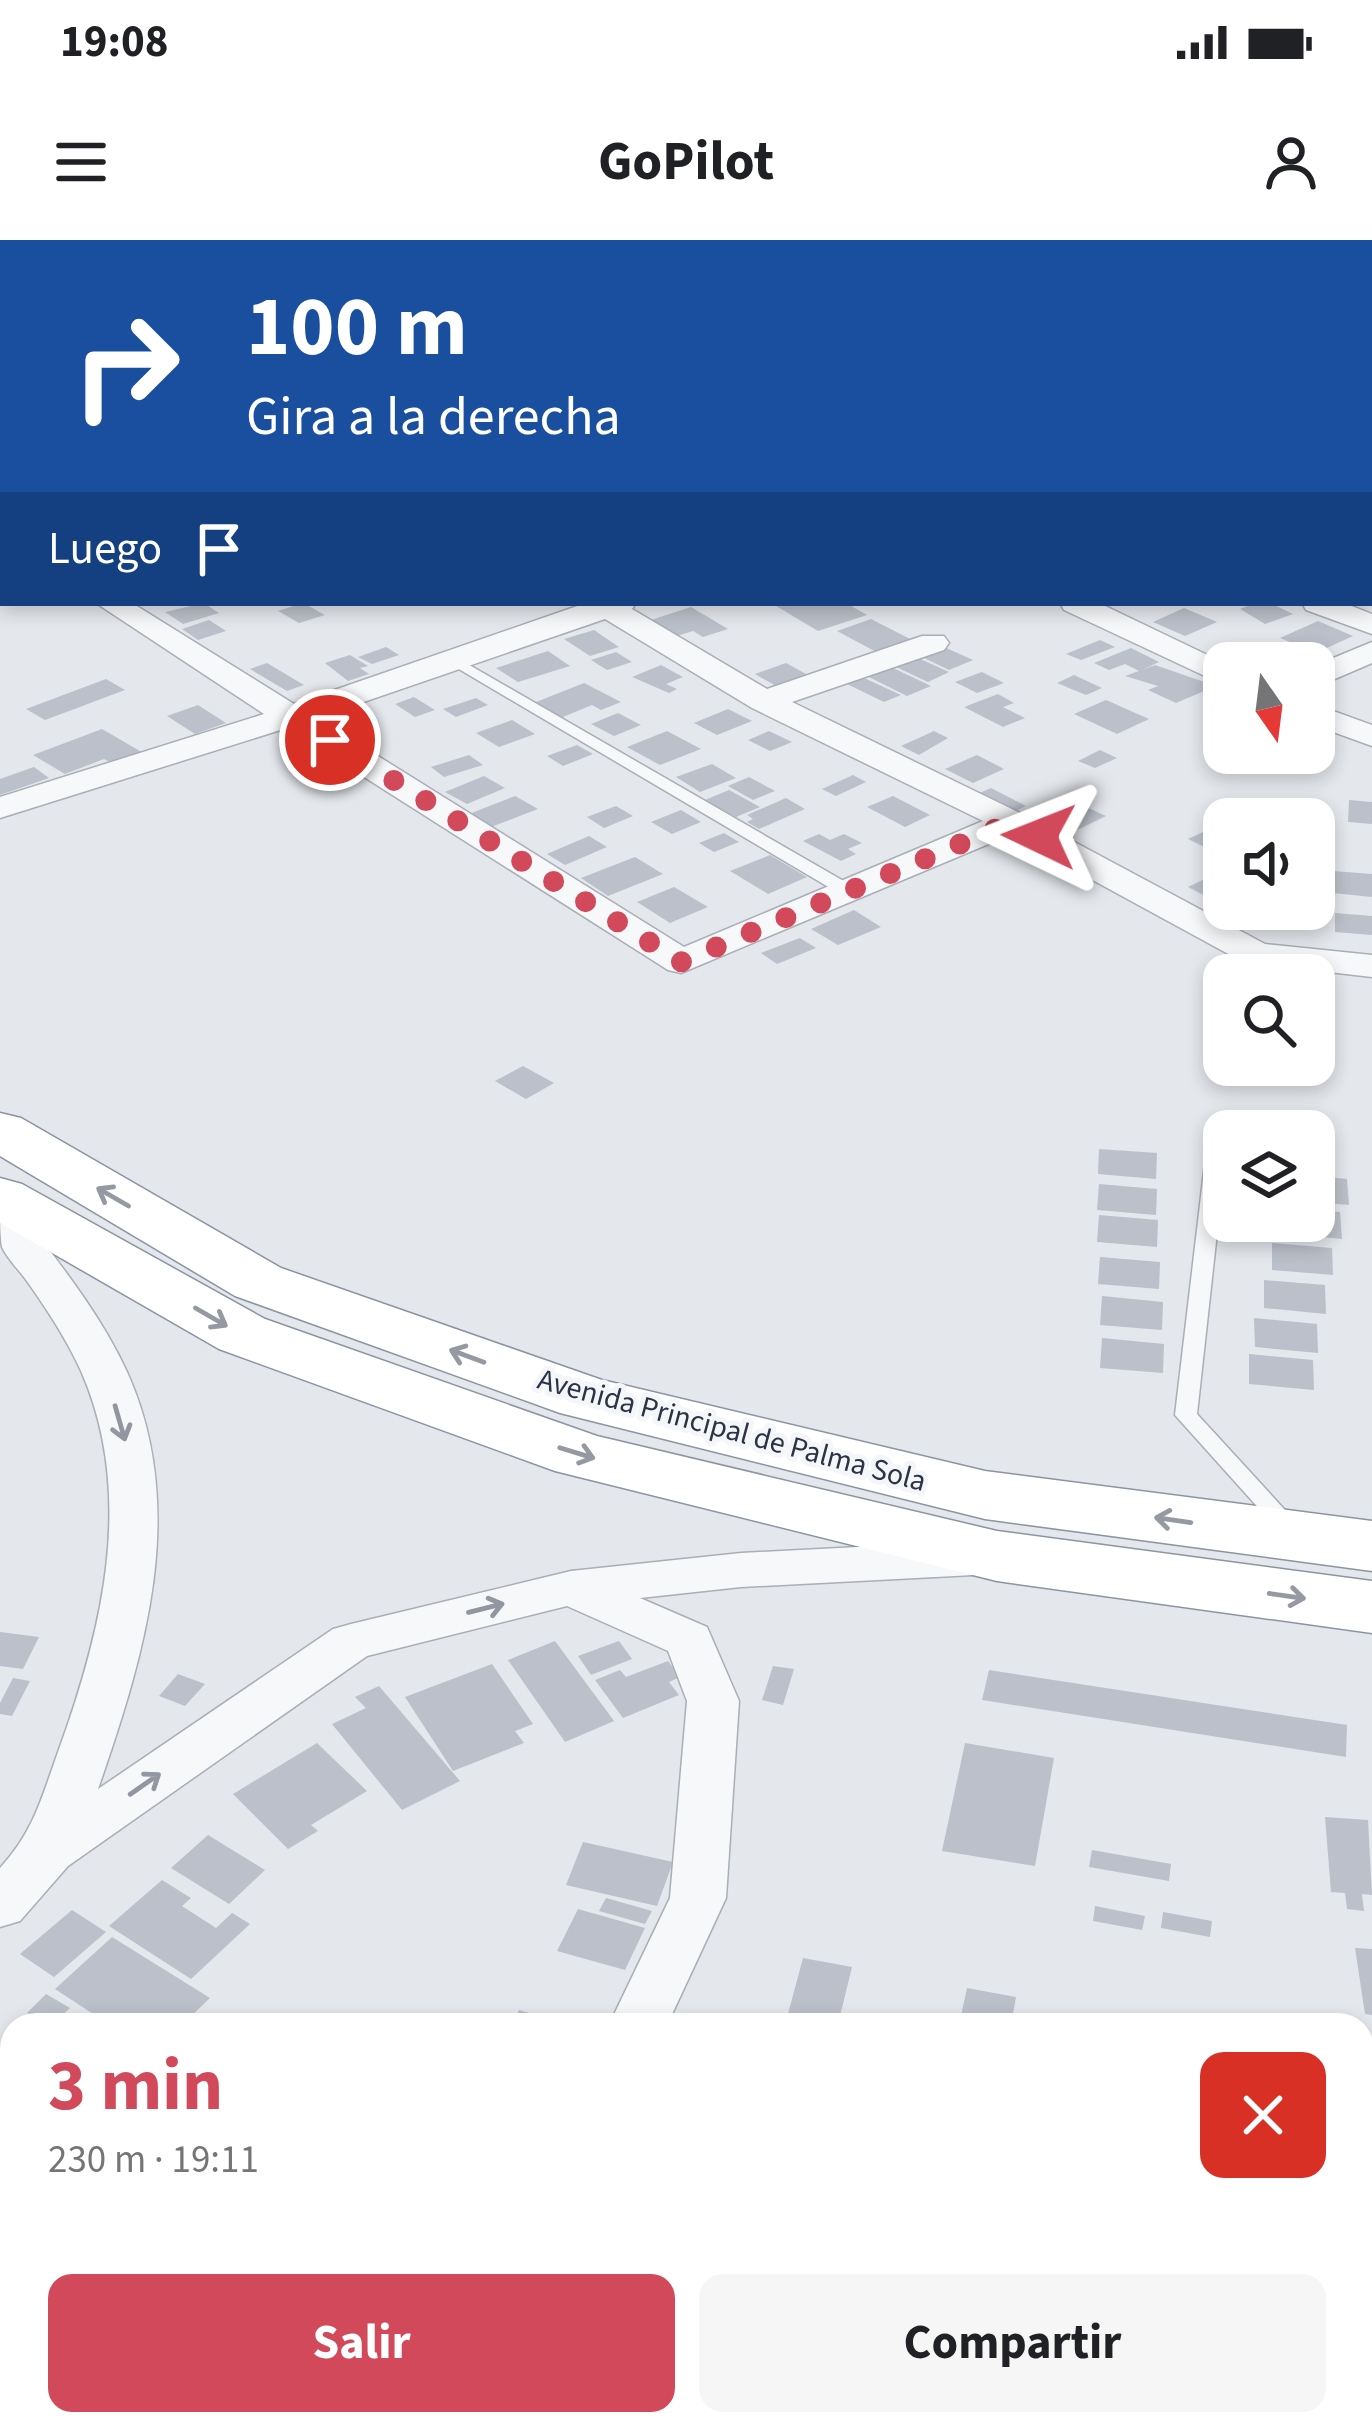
<!DOCTYPE html>
<html lang="es">
<head>
<meta charset="utf-8">
<style>
  :root { --surface:#fff; --page:#f6f6f6; --text:#202124; --muted:#757577; --accent:#d1495b }
  body { margin:0; font-family:"Source Sans 3",sans-serif; background:var(--page); color:var(--text); height:100vh; display:flex; flex-direction:column; font-size:45px; white-space:nowrap }
  * { box-sizing:border-box; margin:0 }
  p { font-size:39px; color:var(--muted) }
  .icon { flex:none; width:66px; height:66px; fill:none; stroke:currentColor; stroke-width:2; stroke-linecap:round; stroke-linejoin:round }
  .map { position:relative; flex:1; overflow:hidden }
  .drawer { position:absolute; left:0px; top:1773px; width:1374px; height:423px; display:flex; flex-direction:column; background:var(--surface); border-radius:36px 36px 0 0; box-shadow:0 6px 18px #0003 }
  .drawer>* { flex:none }
  .guide { position:absolute; left:0px; top:0px; width:1374px; height:366px; box-shadow:0 6px 18px #0003; background:#1a4fa0; color:#fff; overflow:hidden }
  .needle { width:78px; rotate:166deg }
  .controls { position:absolute; left:1203px; top:402px; display:grid; gap:24px }
  .controls a { display:grid; place-items:center; width:132px; height:132px; border-radius:24px; background:var(--surface); box-shadow:0 6px 18px #0003; font-size:60px }
  .pin { position:absolute; display:grid; place-items:center; width:102px; height:102px; color:#fff; margin:-51px; border:6px solid #fff; border-radius:50%; box-shadow:0 3px 12px #0007 }
  .me { position:absolute; width:132px; margin:-66px; rotate:272deg; stroke-linejoin:round; filter:drop-shadow(0 0 9px #0008) }
  .turn { display:flex; align-items:center; gap:42px; height:252px; padding:0 48px; font-size:54px }
  .turn .icon { width:156px; height:156px; stroke-width:2.5 }
  .turn b { display:block; font-size:84px; line-height:102px }
  .then { display:flex; align-items:center; height:114px; padding:0 48px; background:#0003; gap:24px; font-size:45px }
  .round { display:grid; place-items:center; flex:none; width:126px; height:126px; border-radius:24px; background:var(--page) }
  .headline { display:flex; align-items:center; justify-content:space-between; height:204px; padding:0 48px }
  h1 { font-size:72px; font-weight:700; line-height:90px; color:var(--accent) }
  .button { display:flex; gap:24px; margin-top:auto; padding:24px 48px }
  .button a { flex:1; height:138px; border-radius:24px; background:var(--accent); color:#fff; font-size:48px; font-weight:700; line-height:138px; text-align:center }
  .button a+a { background:var(--page); color:var(--text) }
  .status { display:flex; justify-content:space-between; align-items:center; height:84px; padding:0 60px; background:var(--surface); direction:ltr }
  .status svg { height:33px; fill:currentColor }
  header { display:flex; justify-content:space-between; align-items:center; height:156px; padding:0 48px; background:var(--surface); font-size:54px; font-weight:700 }
  .map>svg:first-child { display:block }
  .building { fill:#bbc0ca }
  .lines { fill:none; stroke-linecap:round; stroke-linejoin:round }
  .lane-casing { stroke:#a9aeb7; stroke-width:3 }
  .street-casing { stroke:#a9aeb7; stroke-width:3 }
  .highway-casing { stroke:#8b94a3; stroke-width:3 }
  .lane { fill:#f7f8fa; fill-rule:evenodd }
  .street { fill:#f7f8fa; fill-rule:evenodd }
  .highway { fill:#fff; fill-rule:evenodd }
  .oneway { stroke:#959aa2 }
  .oneway2 { stroke:#9196a0 }
  .route { stroke:#d1495b; stroke-width:21; stroke-dasharray:0 37.8 }
  .labels { text-anchor:middle; stroke-width:10; stroke-linejoin:round; paint-order:stroke }
  .street-label { font-size:30px; fill:#2b3445; stroke:#f4f6f9 }
</style>
</head>
<body>
<div class="status"><b>19:08</b><svg viewBox="0 0 49 12"><path d="M0 12V9h3v3zM5 12V6h3v6zM10 12V3h3v9zM15 12V0h3v12zM26 1h20v11H26zM47 4h2v5h-2z"/></svg></div>
<header><svg class="icon" aria-label="menu" viewBox="0 0 24 24"><path d="M4 6h16M4 12h16M4 18h16"/></svg>GoPilot<svg class="icon" aria-label="person" viewBox="0 0 24 24"><circle cx="12" cy="8" r="4"/><path d="M4 21q1-7 8-7t8 7"/></svg></header>
<div class="map">
<svg width="1372" height="2194" viewBox="0 0 1372 2194">
  <rect width="100%" height="100%" fill="#e4e7ec"/>
  <path class="building" d="M204 363 219 373 183 384 165 372Z
    M303 363 325 375 299 383 278 371Z
    M771 363H846L867 375 818 391Z
    M1255 363H1270L1293 374 1265 384 1240 369Z
    M691 367 728 389 703 397 693 391 677 396 651 380Z
    M1184 368 1217 382 1185 396 1153 382Z
    M871 379 916 402 882 415 837 391Z
    M209 380 226 391 198 400 182 389Z
    M1318 381 1353 396 1316 413 1280 398Z
    M594 390 619 407 590 416 564 399Z
    M1100 400 1115 407 1081 420 1066 414Z
    M386 407 399 415 372 424 358 417Z
    M944 407 973 420 949 430 920 416Z
    M1131 408 1159 422 1142 430 1155 425 1216 446 1176 463 1148 450 1158 446 1125 436 1139 431 1125 424 1109 430 1094 423Z
    M548 411 570 426 518 442 496 428Z
    M616 412 632 422 607 430 591 420Z
    M350 415 368 426 360 428 369 434 348 441 325 423Z
    M916 417 949 432 928 442 894 426Z
    M267 423 304 445 287 451 250 429Z
    M786 423 808 435 776 446 755 434Z
    M661 425 683 437 666 444 677 449 669 453 632 437Z
    M891 427 931 446 907 456 867 436Z
    M982 432 1004 443 977 453 955 442Z
    M1074 435 1102 448 1086 455 1057 443Z
    M864 438 901 455 884 462 847 444Z
    M106 439 125 450 45 480 26 469Z
    M584 443 621 462 601 470 592 465 558 479 531 464Z
    M998 454 1014 463 1003 467 1025 478 1003 487 964 467Z
    M414 457 435 470 415 477 395 464Z
    M476 458 488 465 456 477 443 469Z
    M1106 460 1149 479 1117 494 1074 474Z
    M198 465 226 483 195 494 167 476Z
    M728 469 752 481 717 495 694 483Z
    M618 473 641 485 614 496 591 484Z
    M512 480 535 494 499 507 476 493Z
    M102 489 145 514 116 526 104 519 65 534 33 515Z
    M667 491 701 509 660 525 627 507Z
    M769 491 792 502 770 511 748 500Z
    M934 491 948 498 919 515 901 506Z
    M577 505 593 514 563 526 547 516Z
    M1100 510 1117 518 1095 528 1078 521Z
    M469 515 483 525 444 537 431 527Z
    M977 515 1004 529 973 543 945 529Z
    M712 524 736 538 700 552 676 537Z
    M34 527 49 538 0 555V539Z
    M853 535 866 542 836 556 822 549Z
    M484 536 505 548 467 564 445 552Z
    M749 537 775 551 753 560 728 546Z
    M991 548 1026 566 1011 573 975 555Z
    M729 550 760 567 736 577 705 560Z
    M515 556 538 569 491 587 469 574Z
    M893 556 930 575 905 587 867 567Z
    M786 558 805 569 759 589 747 582 753 579 747 575Z
    M1349 560 1372 562V584L1348 582Z
    M616 566 633 576 604 588 587 577Z
    M1084 566 1106 576 1077 590 1055 580Z
    M681 570 701 582 672 594 651 582Z
    M1218 585 1224 588V610L1217 613 1188 599Z
    M724 593 739 602 714 612 699 603Z
    M819 594 830 600 844 594 862 603 848 609 856 614 841 621 803 601Z
    M589 596 607 607 565 625 547 614Z
    M770 615 807 637 768 654 730 631Z
    M635 617 663 634 608 656 581 638Z
    M1334 631 1372 634V657L1333 653Z
    M1219 632 1224 635V659L1217 662 1188 647Z
    M674 647 708 667 670 683 637 662Z
    M854 670 881 687 838 705 811 689Z
    M1335 673 1372 676V695L1335 692Z
    M800 698 816 708 777 724 761 713Z
    M523 826 554 843 526 859 495 841Z
    M1099 909 1157 913 1156 939 1098 934Z
    M1314 936 1347 939 1349 965 1314 962Z
    M1099 944 1157 949 1156 975 1097 970Z
    M1314 970 1340 972 1342 999 1281 993V981H1314Z
    M1099 975 1158 980 1157 1007 1097 1002Z
    M1272 1003 1332 1008 1333 1035 1272 1030Z
    M1100 1017 1160 1022 1159 1049 1098 1044Z
    M1264 1040 1325 1045 1326 1074 1264 1068Z
    M1102 1056 1163 1062 1162 1090 1100 1085Z
    M1254 1078 1317 1084 1318 1113 1255 1107Z
    M1102 1098 1164 1104 1163 1133 1100 1128Z
    M1249 1114 1313 1120 1314 1150 1249 1144Z
    M0 1392 39 1397 23 1429 0 1426Z
    M555 1401 614 1481 565 1502 508 1420Z
    M619 1401 632 1419 591 1435 578 1416Z
    M668 1421 680 1437 669 1442 679 1455 623 1478 595 1440 620 1430 626 1437Z
    M492 1424 533 1484 515 1491 524 1503 453 1531 405 1457Z
    M773 1426 794 1429 783 1465 762 1460Z
    M989 1430 1347 1485 1346 1517 982 1460Z
    M178 1434 205 1444 185 1466 159 1456Z
    M13 1438 30 1441 12 1476 0 1474V1463Z
    M379 1446 460 1541 402 1570 332 1484 366 1468 355 1457Z
    M317 1503 367 1551 311 1585 318 1591 288 1609 233 1554Z
    M965 1503 1054 1518 1035 1626 942 1611Z
    M1325 1577 1368 1580 1372 1655 1362 1654 1364 1671 1347 1669 1345 1653 1331 1652Z
    M208 1595 265 1630 229 1664 171 1628Z
    M583 1602 673 1622 657 1666 566 1645Z
    M1092 1610 1171 1624 1169 1641 1089 1627Z
    M162 1640 191 1658 182 1666 216 1688 232 1673 250 1684 191 1739 109 1686Z
    M606 1658 652 1671 645 1684 599 1671Z
    M1095 1666 1145 1676 1142 1690 1093 1681Z
    M578 1669 645 1688 625 1730 557 1711Z
    M72 1670 106 1692 54 1737 20 1714Z
    M1163 1672 1212 1681 1210 1697 1161 1688Z
    M112 1697 210 1758 182 1785H110L55 1749Z
    M1355 1708 1372 1709V1775L1365 1774Z
    M803 1718 852 1727 839 1780 855 1785H785Z
    M967 1748 1016 1757 1011 1785H959Z
    M46 1754 70 1768 52 1785 27 1773Z
    M519 1770 566 1784V1785H511Z
    M1120 1774 1167 1783V1785H1118Z
    M2 1815 12 1822V1854L0 1847Z
    M0 1852 12 1859V1933L0 1926Z
    M3 1934 12 1941V1978L0 1990Z
    M12 1987V2017L4 2024 0 1999Z
    M0 2062 12 2072V2142L0 2153Z
    M96 2184H191L180 2194H91L88 2191Z
    M921 2184H986L985 2194Z
    M1099 2184H1204L1203 2194H1099Z"/>
  <g class="lines">
    <defs>
      <path id="lane" d="M452 415 854 647 856 651 854 655H842L447 422V416Z
        M1216 908 1224 912V929L1197 1174 1296 1282 1299 1287 1296 1292H1280L1175 1175 1206 914Z"/>
      <path id="street" d="M38 0H67L36 3Z
        M81 0H110L79 3Z
        M182 0H217L219 3H184Z
        M632 0H662L664 3H634Z
        M1011 0H1042L1044 3H1013Z
        M0 35H3L0 50Z
        M1371 112H1372V129H1371Z
        M3 178V194L0 195V179Z
        M1371 194H1372V210H1371Z
        M1371 277H1372V295H1371Z
        M0 284 3 285V304L0 303Z
        M96 363H132L294 464 586 363H636L632 369 767 449 922 396H944L949 403 944 410 792 462 1024 575 1265 704 1372 715V737L1243 722 1010 595 681 733 668 730 287 488 0 578V557L264 474ZM605 379 752 468 983 581 684 707 317 478Z
        M1060 363H1099L1224 423V445L1064 370Z
        M1302 363H1344L1372 374V394L1306 370Z
        M1372 402V423L1314 448V426Z
        M1314 464 1372 485V506L1314 485Z
        M0 961 15 965C55 1018 99 1071 127 1132 189 1269 145 1414 98 1549L333 1389 351 1384 571 1331 741 1313 974 1301 991 1306 999 1318 991 1330 974 1335 741 1347 640 1358 707 1387 739 1461 726 1658 667 1785H609L670 1658 687 1461 668 1411 567 1366 367 1416 68 1626 20 1681 0 1687V1628C33 1592 41 1560 57 1515 102 1392 136 1256 81 1131 67 1100 48 1071 29 1044 21 1032 8 1020 2 1007 0 995 0 975 0 961Z
        M1362 1975H1372V2031L1362 2029Z
        M285 2184H355L351 2194H281Z
        M437 2184H507L503 2194H433Z"/>
      <path id="highway" d="M0 873 21 878 281 1028 602 1140 985 1231 1372 1281V1331L985 1279 560 1173 235 1056 0 916Z
        M0 938 22 944 265 1079 597 1196 997 1291 1372 1341V1393L997 1341 555 1231 219 1109 0 983Z"/>
    </defs>
    <use href="#lane" class="lane-casing"/>
    <use href="#street" class="street-casing"/>
    <use href="#highway" class="highway-casing"/>
    <use href="#lane" class="lane"/>
    <use href="#street" class="street"/>
    <use href="#highway" class="highway"/>
  </g>
  <defs><path id="oneway-shaft" d="M-6 0H5M1.5-3L5.5 0L1.5 3" fill="none" stroke-width="1.6" stroke-linecap="round" stroke-linejoin="round" transform="scale(3)"/></defs>
  <g class="oneway">
    <use href="#oneway-shaft" transform="translate(113 957) rotate(-150)"/>
    <use href="#oneway-shaft" transform="translate(211 1077) rotate(30)"/>
    <use href="#oneway-shaft" transform="translate(467 1116) rotate(-160)"/>
    <use href="#oneway-shaft" transform="translate(577 1213) rotate(17)"/>
    <use href="#oneway-shaft" transform="translate(1173 1280) rotate(-172)"/>
    <use href="#oneway-shaft" transform="translate(1287 1356) rotate(8)"/>
  </g>
  <g class="oneway2">
    <use href="#oneway-shaft" transform="translate(120 1183) rotate(74)"/>
    <use href="#oneway-shaft" transform="translate(486 1368) rotate(-14)"/>
    <use href="#oneway-shaft" transform="translate(145 1544) rotate(-35)"/>
  </g>
  <g class="lines">
    <path class="route" d="M330 500 681 722 1012 582 1039 596"/>
  </g>
  <g class="labels">
    <g class="street-label">
      <text transform="translate(732 1190) rotate(15)" y="10">Avenida Principal de Palma Sola</text>
    </g>
  </g>
</svg>
<div class="controls">
<a><svg class="needle" viewBox="-14 -14 28 28"><path d="M0-13l5 13h-10z" fill="#e53935"/><path d="M0 13l5-13h-10z" fill="#757577"/></svg></a>
<a><svg class="icon" aria-label="sound" viewBox="0 0 24 24"><path d="M4 9h4l5-4v14l-5-4H4zM17 9q2 3 0 6"/></svg></a>
<a><svg class="icon" aria-label="search" viewBox="0 0 24 24"><circle cx="10" cy="10" r="6"/><path d="M15 15l6 6"/></svg></a>
<a><svg class="icon" aria-label="layers" viewBox="0 0 24 24"><path d="M12 4l9 5-9 5-9-5zM3 14l9 5 9-5"/></svg></a>
</div>
<div class="pin" style="left:330px;top:500px;background:#d93025"><svg class="icon" aria-label="arrive" viewBox="0 0 24 24"><path d="M6 21V4h12l-3 4 3 4H6"/></svg></div>
<svg class="me" style="left:1039px;top:596px" viewBox="-20 -20 40 40"><path d="M0-17L14 15 0 8-14 15z" fill="#d1495b" stroke="#fff" stroke-width="4"/></svg>
<div class="guide">
<div class="turn"><svg class="icon" aria-label="right" viewBox="0 0 24 24"><path d="M7 20v-9h11M14 6l5 5-5 5"/></svg><div><b>100 m</b>Gira a la derecha</div></div>
<div class="then">Luego<svg class="icon" aria-label="arrive" viewBox="0 0 24 24"><path d="M6 21V4h12l-3 4 3 4H6"/></svg></div>
</div>
<section class="drawer">
<div class="headline"><div><h1>3 min</h1><p>230 m · 19:11</p></div><a class="round" style="background:#d93025;color:#fff"><svg class="icon" aria-label="close" viewBox="0 0 24 24"><path d="M6 6l12 12M18 6L6 18"/></svg></a></div>
<div class="button"><a>Salir</a><a>Compartir</a></div>
</section>
</div>
</body>
</html>
